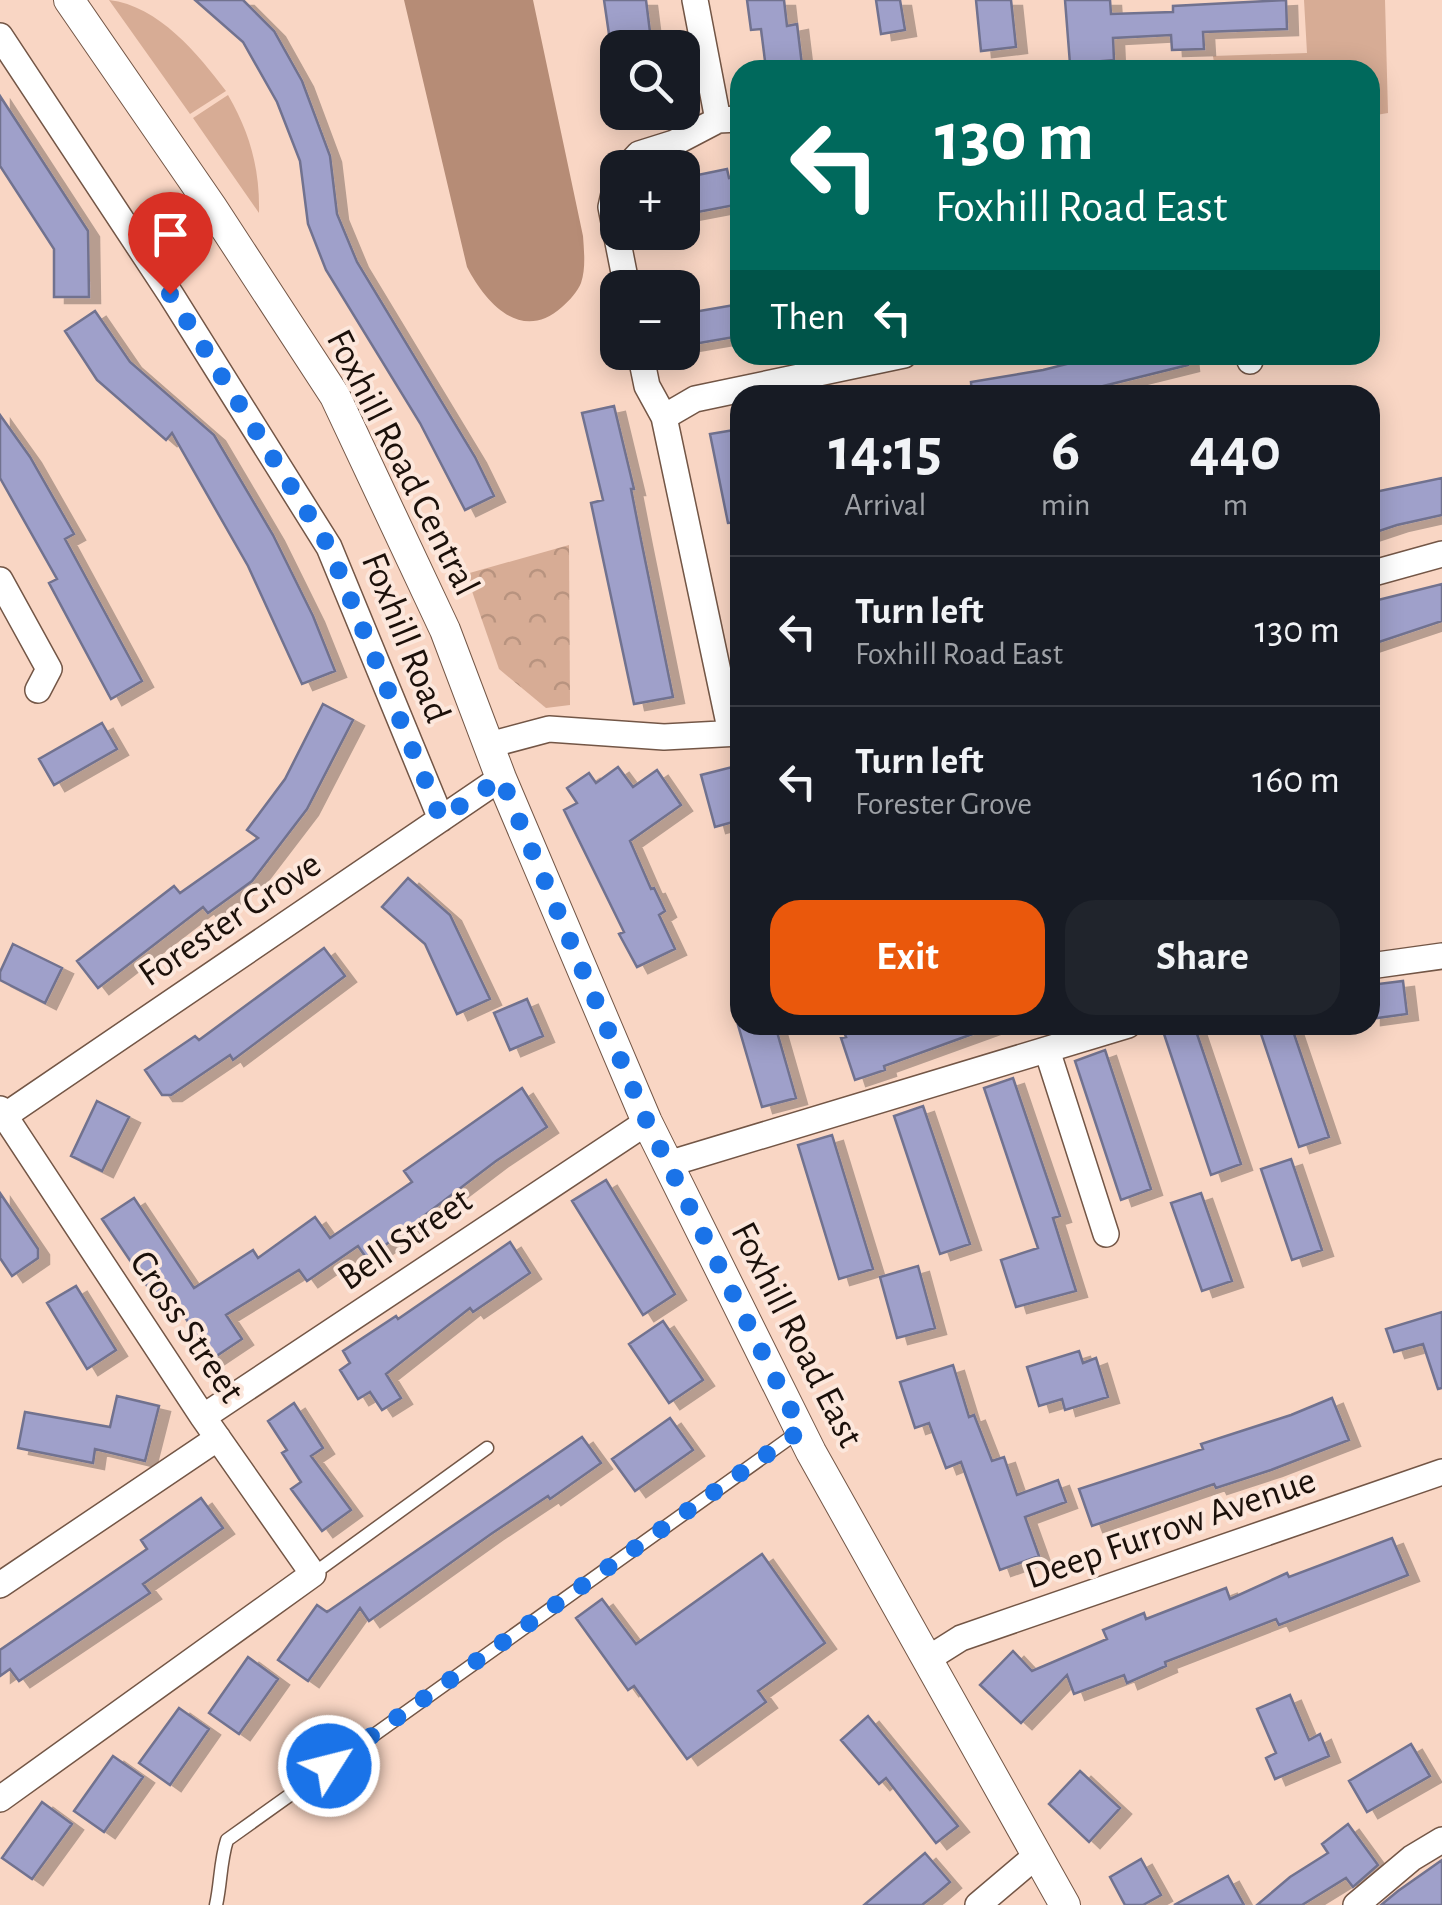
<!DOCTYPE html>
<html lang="en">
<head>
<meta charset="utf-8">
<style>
  :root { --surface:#171b24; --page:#20242c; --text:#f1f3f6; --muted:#9ea1a6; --line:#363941; --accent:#ea580c }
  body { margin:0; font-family:"Alegreya Sans",sans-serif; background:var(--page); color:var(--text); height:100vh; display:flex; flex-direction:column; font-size:38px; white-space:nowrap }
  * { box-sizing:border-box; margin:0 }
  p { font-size:32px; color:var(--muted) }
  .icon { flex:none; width:55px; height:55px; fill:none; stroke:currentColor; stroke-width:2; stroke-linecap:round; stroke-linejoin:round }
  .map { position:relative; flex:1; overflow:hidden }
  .details { position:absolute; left:730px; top:385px; width:650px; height:650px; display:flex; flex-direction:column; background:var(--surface); border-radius:30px; box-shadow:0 5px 25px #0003 }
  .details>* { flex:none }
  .hud { position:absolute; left:730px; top:60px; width:650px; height:305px; border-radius:30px; box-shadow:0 5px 25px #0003; background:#00695c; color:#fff; overflow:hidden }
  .buttons { position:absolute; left:600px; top:30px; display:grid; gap:20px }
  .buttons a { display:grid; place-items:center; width:100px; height:100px; border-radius:20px; background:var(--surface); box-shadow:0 5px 25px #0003; font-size:50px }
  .pin { position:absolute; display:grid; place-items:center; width:85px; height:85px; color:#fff; margin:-102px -42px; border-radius:50% 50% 50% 0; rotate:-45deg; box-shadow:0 0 10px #0007 }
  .pin .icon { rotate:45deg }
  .me { position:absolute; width:110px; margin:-55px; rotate:54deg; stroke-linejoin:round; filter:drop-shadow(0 0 8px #0008) }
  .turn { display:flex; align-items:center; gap:35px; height:210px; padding:0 40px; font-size:45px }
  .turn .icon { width:130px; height:130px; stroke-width:2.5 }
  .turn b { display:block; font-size:70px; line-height:85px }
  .then { display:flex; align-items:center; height:95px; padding:0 40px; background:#0003; gap:20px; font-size:38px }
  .eta { display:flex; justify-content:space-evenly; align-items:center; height:170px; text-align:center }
  .eta b { font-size:60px; font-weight:700; line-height:70px }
  .action { display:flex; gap:20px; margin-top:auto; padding:20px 40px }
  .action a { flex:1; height:115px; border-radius:30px; background:var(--accent); color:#fff; font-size:40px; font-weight:700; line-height:115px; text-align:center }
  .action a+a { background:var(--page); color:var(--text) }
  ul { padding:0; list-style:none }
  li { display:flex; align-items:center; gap:30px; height:150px; padding:0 40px; border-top:2px solid var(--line) }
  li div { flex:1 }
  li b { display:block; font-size:38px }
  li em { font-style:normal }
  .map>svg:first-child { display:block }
  .green { fill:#d7ac95 }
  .park { fill:url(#park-crowns) }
  .water { fill:#b68c76 }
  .building { fill:#9fa0ca; stroke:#71728f; stroke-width:2.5; filter:url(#shadow) }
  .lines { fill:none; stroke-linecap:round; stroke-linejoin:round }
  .service-casing { stroke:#735646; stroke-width:15 }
  .minor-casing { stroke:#735646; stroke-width:28 }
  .tertiary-casing { stroke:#735646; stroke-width:32 }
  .service { stroke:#fff; stroke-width:12 }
  .minor { stroke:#fff; stroke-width:25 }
  .tertiary { stroke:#fff; stroke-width:30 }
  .route { stroke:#1a73e8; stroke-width:18; stroke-dasharray:0 32.4 }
  .labels { text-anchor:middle; stroke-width:8; stroke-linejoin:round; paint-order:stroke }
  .street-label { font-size:38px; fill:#1b100a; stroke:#fce7dc }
</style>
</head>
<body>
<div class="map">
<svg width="1442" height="1905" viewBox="0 0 1442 1905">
  <defs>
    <pattern id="park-crowns" width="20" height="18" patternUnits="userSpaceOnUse" patternTransform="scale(2.5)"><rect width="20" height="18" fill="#d7ac95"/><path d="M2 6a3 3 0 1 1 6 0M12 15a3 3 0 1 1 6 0" fill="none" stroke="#b8937f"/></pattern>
    <filter id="shadow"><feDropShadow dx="11" dy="6" stdDeviation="0" flood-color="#0004"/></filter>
  </defs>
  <rect width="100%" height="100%" fill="#f9d6c4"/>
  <path class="green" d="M109 0C159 6 198 54 226 91L190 114Z
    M1304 0H1385L1388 113 1370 116V70H1215L1213 56 1307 53Z
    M228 95C250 133 260 169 259 213L193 118Z"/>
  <path class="park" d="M569 545 570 705 546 708 499 669 466 574Z"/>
  <path class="water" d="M404 0H533L583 236C584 251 586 268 581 283 578 291 569 301 562 307 522 343 486 304 467 267Z"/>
  <path class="building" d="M195 0H243L274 31 302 81 330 156 337 214 357 262 475 457 494 496 465 510 420 423 326 270 308 224 300 161 277 102 243 42Z
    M604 0H646L652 48H611Z
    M747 0H784L787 26 797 24 802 65 766 69 761 29 751 30Z
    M876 0H900L905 30 881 34Z
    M976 0H1011L1016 47 981 51Z
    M1065 0H1110L1111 14 1173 12V6L1286 0 1287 29 1203 32 1204 49 1172 50 1171 35 1113 38 1114 60 1070 64Z
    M0 96 88 231 89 297H54V249L0 166Z
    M727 169 729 178 740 176V204L682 215V186L689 185 688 177Z
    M740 304V336L682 346V314Z
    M95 311 130 362 214 435 273 535 313 616 335 671 302 684 248 566 172 433 166 440 97 380 65 331Z
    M1102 355H1187L1188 365 1067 395H972L971 382 1043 370Z
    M614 406 634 489H631L641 540 673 697 634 704 591 503 603 500 582 413Z
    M0 415 30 457 74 534 65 539 142 681 111 699 49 583 57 579 0 478Z
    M740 429V522L728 523 710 434Z
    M1442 478V515L1397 525 1370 534V493Z
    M1442 584V621L1370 645V602Z
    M323 704 353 720 307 809 252 881 208 913 203 907 98 988 77 961 174 886 180 893 258 838 247 830 285 779Z
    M102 723 117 749 54 785 39 759Z
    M740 765V820L715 827 701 775Z
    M618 767 633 787 657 770 681 805 630 841 651 889 654 888 665 911 659 915 675 949 637 967 619 934 624 932 564 810 577 803 567 788 589 773 596 783Z
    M408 878 450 915 490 999 457 1014 425 944 382 907Z
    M13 944 62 968 45 1003 0 980V972Z
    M324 948 345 976 233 1060 230 1055 171 1095H162L145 1070 195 1036 199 1040Z
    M1403 981 1407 1014 1370 1019V985Z
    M527 999 543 1036 510 1050 494 1013Z
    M738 1025H775L796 1098 762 1107Z
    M841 1025H989V1028L884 1066 885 1070 855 1080 841 1038 846 1037Z
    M1194 1025 1241 1164 1211 1175 1164 1034Z
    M1258 1025H1291L1329 1137 1299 1147Z
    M1105 1050 1151 1189 1121 1200 1075 1061Z
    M1013 1078 1060 1216 1053 1218 1076 1291 1016 1307 1001 1260 1038 1248 984 1088Z
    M522 1088 547 1127 496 1161 367 1259 358 1246 307 1281 299 1270 226 1315 242 1339 212 1359 172 1297 160 1305 102 1219 134 1198 194 1288 253 1250 258 1258 315 1217 330 1238 412 1182 404 1171Z
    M97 1101 129 1117 102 1171 71 1156Z
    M923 1106 970 1244 940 1254 894 1116Z
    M832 1135 873 1269 839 1279 798 1145Z
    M1291 1159 1322 1250 1292 1260 1261 1169Z
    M606 1180 675 1294 643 1315 572 1201Z
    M0 1193 38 1249V1258L12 1276 0 1258Z
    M1201 1193 1232 1281 1202 1291 1171 1203Z
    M510 1242 530 1273 473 1312 470 1308 386 1374 401 1398 382 1410 370 1392 358 1399 340 1370 350 1363 343 1351 396 1316 398 1319Z
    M918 1266 935 1328 897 1338 880 1277Z
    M76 1286 116 1350 87 1369 47 1303Z
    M1442 1312V1388L1438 1389 1423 1344 1394 1352 1386 1329Z
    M663 1321 703 1380 669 1403 629 1344Z
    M1079 1351 1083 1363 1096 1358 1108 1397 1065 1410 1062 1399 1039 1406 1027 1367Z
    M953 1365 969 1417 974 1415 992 1461 1004 1457 1017 1495 1058 1480 1066 1502 1025 1517 1039 1556 1000 1570 961 1462 946 1468 929 1423 915 1428 900 1382Z
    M117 1396 159 1406 145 1461 95 1449 93 1463 18 1448 25 1412 110 1427Z
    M1332 1398 1349 1440 1271 1470 1216 1488 1214 1484 1092 1526 1079 1489 1203 1449 1201 1444 1291 1415Z
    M294 1403 323 1448 311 1456 351 1510 322 1531 291 1489 301 1482 282 1453 287 1450 268 1421Z
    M670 1418 693 1450 635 1491 612 1459Z
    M582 1437 601 1463 550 1499 548 1496 491 1534 369 1621 360 1608 308 1681 278 1660 317 1605 327 1612Z
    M201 1498 223 1528 143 1584 150 1593 19 1681 10 1669 0 1676V1650L147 1549 141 1540Z
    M1392 1538 1408 1575 1279 1625 1276 1619 1165 1662 1166 1666 1127 1683 1124 1675 1074 1694 1067 1675 1021 1723 980 1685 1013 1651 1032 1671 1107 1639 1103 1630 1144 1613 1146 1619 1226 1588 1230 1599 1287 1573 1289 1577Z
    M762 1554 825 1643 758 1691 766 1702 687 1759 634 1686 628 1690 576 1618 602 1599 636 1644Z
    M248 1657 278 1679 239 1734 209 1713Z
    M1290 1695 1309 1740 1320 1734 1329 1756 1275 1779 1266 1758 1276 1753 1257 1709Z
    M179 1708 209 1729 170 1785 139 1763Z
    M868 1716 958 1826 936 1843 886 1778 879 1784 841 1740Z
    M1411 1744 1430 1776 1367 1812 1349 1781Z
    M113 1756 143 1777 104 1832 74 1811Z
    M1080 1771 1120 1808 1089 1842 1049 1804Z
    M42 1802 72 1824 32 1879 2 1858Z
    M1348 1824 1378 1865 1353 1887 1346 1878 1302 1905H1257L1290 1877 1328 1853 1322 1844Z
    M925 1853 950 1882 936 1894 922 1905H864Z
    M1141 1859 1161 1895 1143 1905H1125L1110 1877Z
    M1442 1860V1905H1381L1398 1891Z
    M1228 1876 1244 1905H1174Z"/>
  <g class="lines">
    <defs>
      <path id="service" d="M313 1574 487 1448
        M216 1905C221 1883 220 1862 227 1840L801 1430"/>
      <path id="minor" d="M695 0 718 120
        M0 36 171 295 329 547 441 819
        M626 168 639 154 674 143 718 120 740 119
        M618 176 611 207 627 288
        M640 352 647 386 664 417 731 733
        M1250 361 1251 355
        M664 417 695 399 904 355
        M1370 574 1442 554
        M0 580 49 669 38 690
        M489 745 549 729 664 737 740 733
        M1370 966 1442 956
        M1047 1050 1106 1234
        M0 1109 203 1417 313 1574 0 1799
        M0 1119 501 778
        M668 1164 1128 1025
        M203 1417 647 1122
        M0 1585 218 1438
        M926 1660 961 1638 1442 1472
        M978 1905 1037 1855
        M1356 1905 1412 1858 1442 1840"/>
      <path id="tertiary" d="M69 0 211 206 335 396 445 630 501 778 647 1122 811 1452 1065 1905"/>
    </defs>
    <use href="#service" class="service-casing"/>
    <use href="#minor" class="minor-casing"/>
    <use href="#tertiary" class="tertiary-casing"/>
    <use href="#service" class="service"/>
    <use href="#minor" class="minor"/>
    <use href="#tertiary" class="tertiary"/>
  </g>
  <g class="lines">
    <path class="route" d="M170 294 329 547 441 819 501 778 647 1122 801 1430 329 1766"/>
  </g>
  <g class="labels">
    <g class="street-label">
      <text transform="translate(404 462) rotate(63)" y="13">Foxhill Road Central</text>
      <text transform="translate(407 637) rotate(68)" y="13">Foxhill Road</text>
      <text transform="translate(229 918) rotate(-34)" y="13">Forester Grove</text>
      <text transform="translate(404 1238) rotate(-34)" y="13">Bell Street</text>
      <text transform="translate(188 1326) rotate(56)" y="13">Cross Street</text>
      <text transform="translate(798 1334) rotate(63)" y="13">Foxhill Road East</text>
      <text transform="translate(1170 1527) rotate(-19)" y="13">Deep Furrow Avenue</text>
    </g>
  </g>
</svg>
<div class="buttons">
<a><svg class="icon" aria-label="search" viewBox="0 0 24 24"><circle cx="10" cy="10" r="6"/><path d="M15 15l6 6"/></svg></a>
<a>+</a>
<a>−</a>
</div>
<div class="pin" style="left:170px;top:294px;background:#d93025"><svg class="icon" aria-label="arrive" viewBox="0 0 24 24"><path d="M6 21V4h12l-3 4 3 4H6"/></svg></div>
<svg class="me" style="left:329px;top:1766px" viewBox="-20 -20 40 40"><circle r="17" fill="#1a73e8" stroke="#fff" stroke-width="3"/><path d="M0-11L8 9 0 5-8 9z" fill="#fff"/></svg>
<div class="hud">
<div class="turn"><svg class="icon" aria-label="left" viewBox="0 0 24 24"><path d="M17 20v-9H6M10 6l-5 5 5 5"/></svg><div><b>130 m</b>Foxhill Road East</div></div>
<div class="then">Then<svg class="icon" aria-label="left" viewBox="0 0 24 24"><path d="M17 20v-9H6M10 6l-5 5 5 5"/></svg></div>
</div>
<section class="details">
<div class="eta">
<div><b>14:15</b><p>Arrival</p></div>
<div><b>6</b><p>min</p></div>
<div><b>440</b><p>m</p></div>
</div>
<ul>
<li><svg class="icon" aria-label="left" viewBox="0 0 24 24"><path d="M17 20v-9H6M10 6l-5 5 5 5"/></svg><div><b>Turn left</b><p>Foxhill Road East</p></div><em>130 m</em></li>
<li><svg class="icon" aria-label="left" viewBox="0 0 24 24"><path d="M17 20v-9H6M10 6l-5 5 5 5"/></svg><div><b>Turn left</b><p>Forester Grove</p></div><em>160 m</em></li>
</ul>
<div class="action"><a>Exit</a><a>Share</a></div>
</section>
</div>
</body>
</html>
